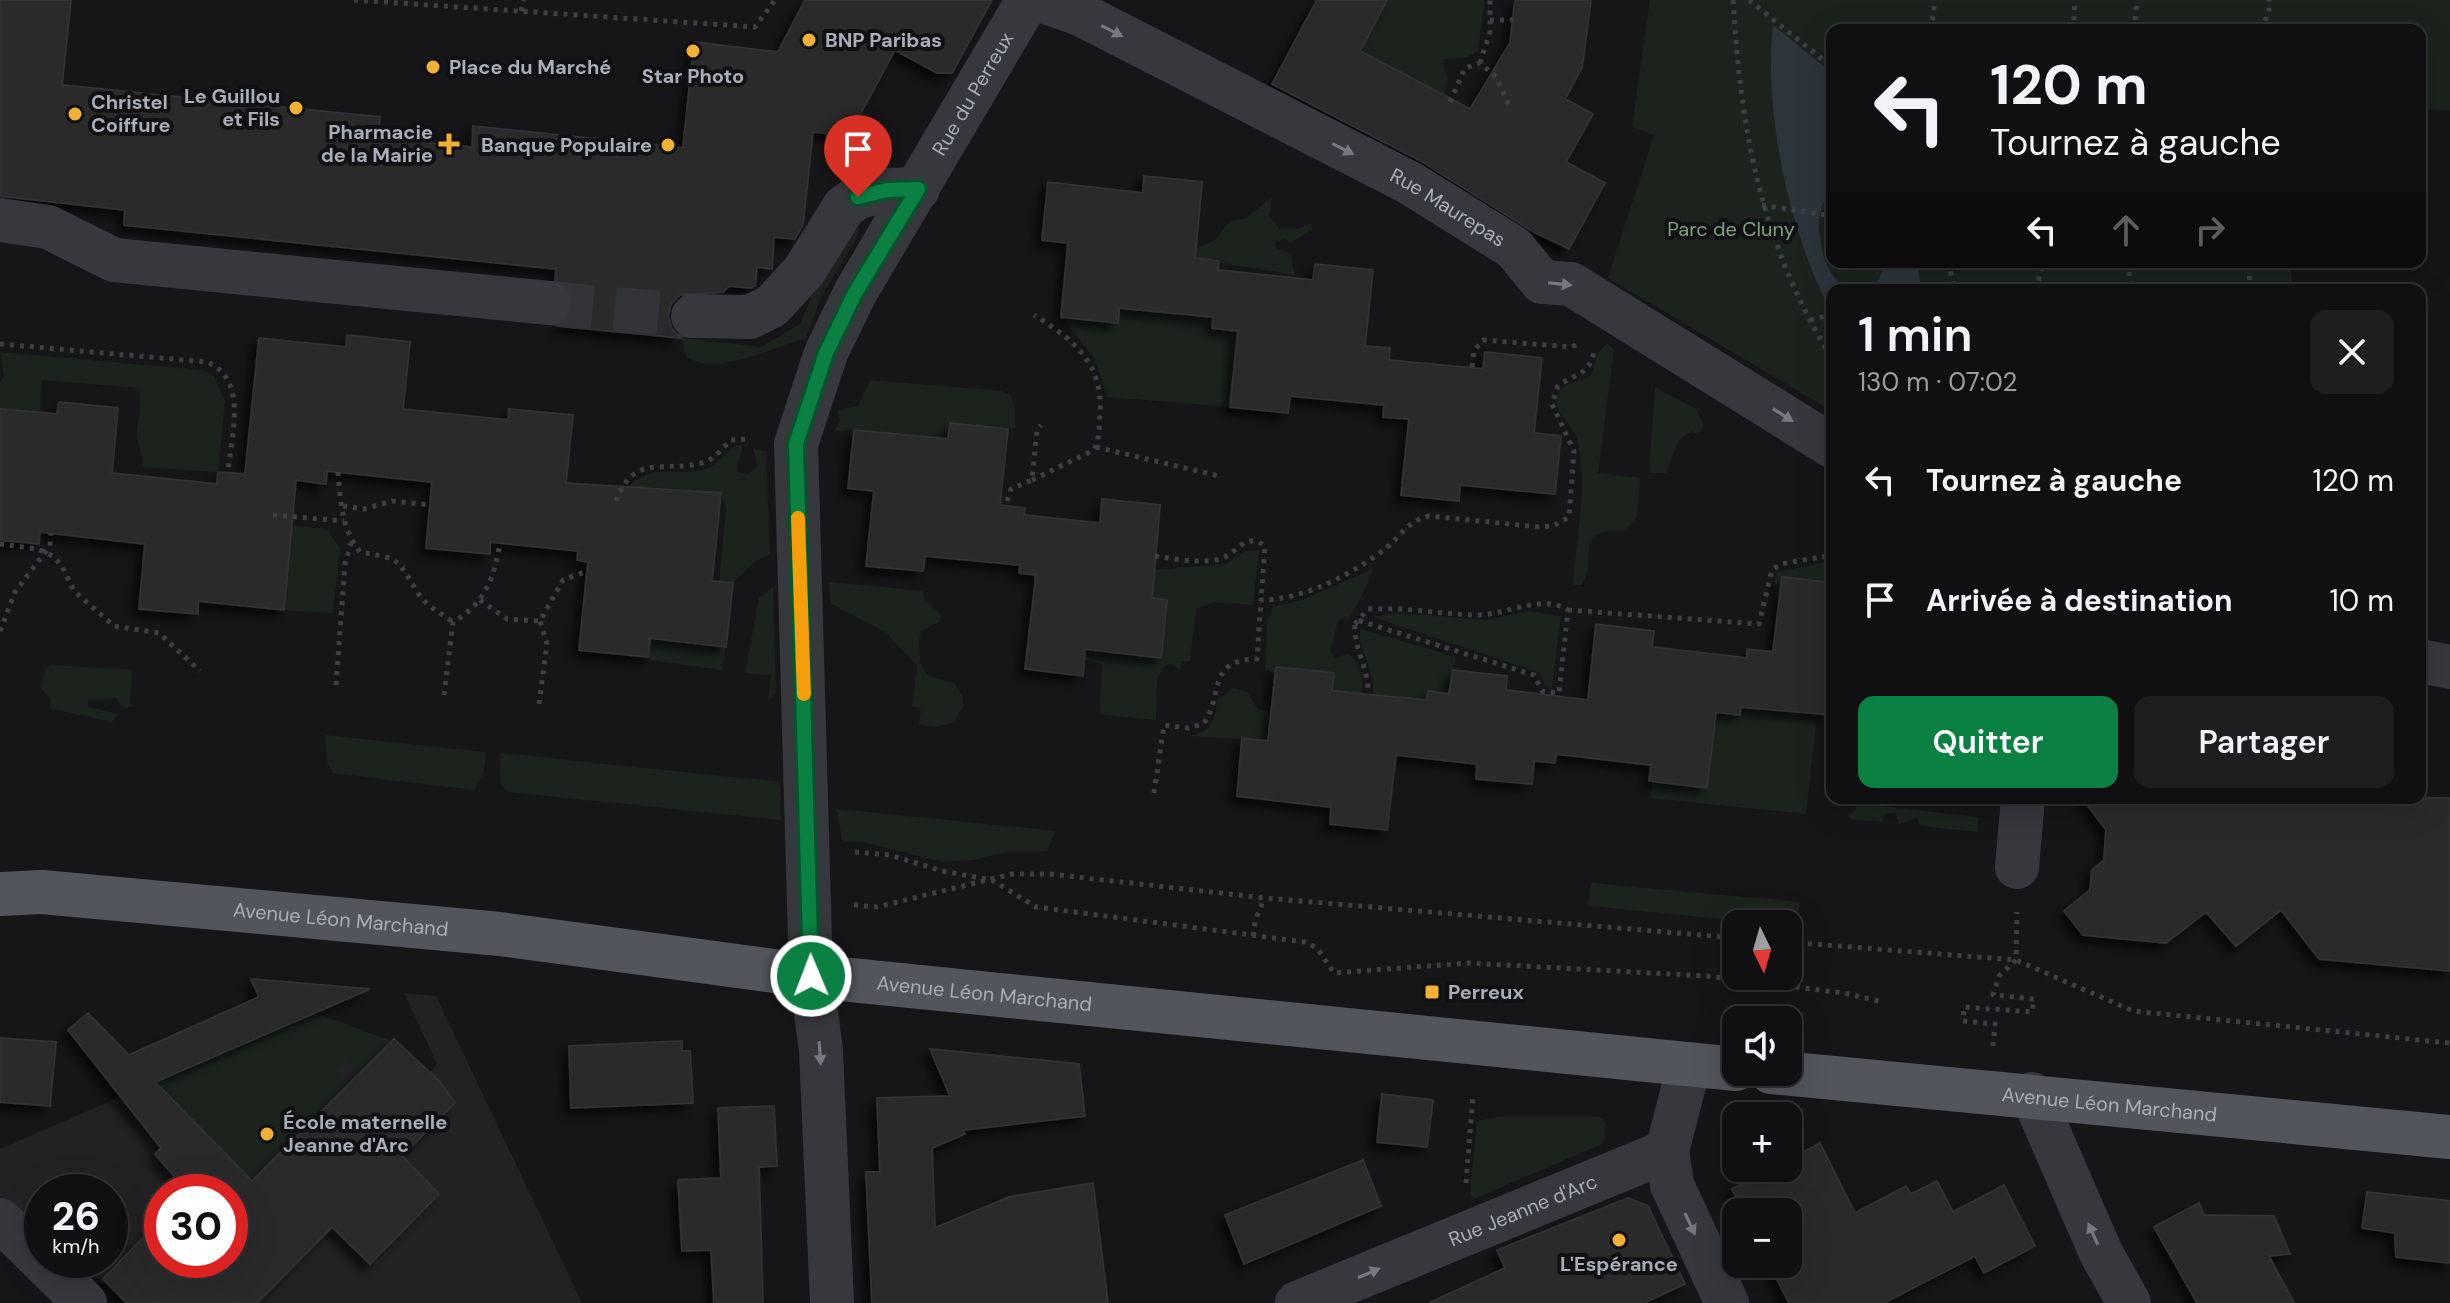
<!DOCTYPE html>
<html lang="fr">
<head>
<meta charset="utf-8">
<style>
  :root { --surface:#101012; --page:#1e1e20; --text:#f1f3f6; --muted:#9c9d9f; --line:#303032; --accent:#0b8043 }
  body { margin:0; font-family:"DM Sans",sans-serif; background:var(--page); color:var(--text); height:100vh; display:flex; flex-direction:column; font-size:30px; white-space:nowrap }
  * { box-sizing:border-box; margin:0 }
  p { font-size:26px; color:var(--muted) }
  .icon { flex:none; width:44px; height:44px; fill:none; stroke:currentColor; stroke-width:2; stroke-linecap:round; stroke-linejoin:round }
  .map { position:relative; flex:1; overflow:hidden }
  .side { position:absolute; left:1826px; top:284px; width:600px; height:520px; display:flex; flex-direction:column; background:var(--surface); border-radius:16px; box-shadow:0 8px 32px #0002,0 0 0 2px var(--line) }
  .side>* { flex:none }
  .guide { position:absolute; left:1826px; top:24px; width:600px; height:244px; border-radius:16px; box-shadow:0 8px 32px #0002,0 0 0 2px var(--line); background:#101012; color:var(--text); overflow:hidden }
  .needle { width:52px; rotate:175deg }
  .tools { position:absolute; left:1722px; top:910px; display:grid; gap:16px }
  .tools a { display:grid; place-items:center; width:80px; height:80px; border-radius:16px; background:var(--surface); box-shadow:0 8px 32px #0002,0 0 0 2px var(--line); font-size:40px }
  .speed { position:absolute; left:24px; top:1174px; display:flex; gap:16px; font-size:40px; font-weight:700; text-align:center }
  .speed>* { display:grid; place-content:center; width:104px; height:104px; border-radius:50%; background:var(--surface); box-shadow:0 8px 32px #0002,0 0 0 2px var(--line); line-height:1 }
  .speed small { font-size:20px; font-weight:400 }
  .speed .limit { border:12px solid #d22; background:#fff; color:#111 }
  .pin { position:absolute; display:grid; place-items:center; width:68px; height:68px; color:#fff; margin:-82px -34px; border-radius:50% 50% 50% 0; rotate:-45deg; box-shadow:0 0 8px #0007 }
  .pin .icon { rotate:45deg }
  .me { position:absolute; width:88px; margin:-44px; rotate:359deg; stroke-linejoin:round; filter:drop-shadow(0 0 6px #0008) }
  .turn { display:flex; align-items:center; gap:28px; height:168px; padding:0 32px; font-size:36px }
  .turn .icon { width:104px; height:104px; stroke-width:2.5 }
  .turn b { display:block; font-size:56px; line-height:68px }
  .lanes { display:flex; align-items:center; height:76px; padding:0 32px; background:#0003; justify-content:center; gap:40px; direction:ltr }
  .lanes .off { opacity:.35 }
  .round { display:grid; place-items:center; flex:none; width:84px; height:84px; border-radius:16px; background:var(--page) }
  .head { display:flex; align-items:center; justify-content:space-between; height:136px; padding:0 32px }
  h1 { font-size:48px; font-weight:600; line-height:60px }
  .primary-button { display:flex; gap:16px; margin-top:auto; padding:16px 32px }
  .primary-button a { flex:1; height:92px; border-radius:16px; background:var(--accent); color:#fff; font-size:32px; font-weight:600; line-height:92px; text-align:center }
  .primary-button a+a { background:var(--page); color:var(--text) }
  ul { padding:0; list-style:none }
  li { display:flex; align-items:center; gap:24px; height:120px; padding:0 32px }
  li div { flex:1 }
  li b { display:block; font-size:30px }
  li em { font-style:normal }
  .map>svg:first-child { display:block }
  .built { fill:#222225; fill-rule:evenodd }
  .green { fill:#1c231d }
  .water { fill:#2c353c }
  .building { fill:#29292c; stroke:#303034; stroke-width:2; filter:url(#shadow) }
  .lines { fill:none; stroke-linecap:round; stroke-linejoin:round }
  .minor-tunnel { stroke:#333438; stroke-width:44; stroke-dasharray:44 22; stroke-linecap:butt }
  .path { stroke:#3d3f44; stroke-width:5; stroke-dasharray:4 6; stroke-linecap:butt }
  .minor { stroke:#37383d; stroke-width:44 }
  .major { stroke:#53555c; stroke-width:44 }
  .oneway { fill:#757881 }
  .route-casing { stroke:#07532c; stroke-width:20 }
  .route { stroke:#0b8043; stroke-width:14 }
  .slow { stroke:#f59e0b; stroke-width:14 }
  .poi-dot { fill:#f2b134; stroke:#111113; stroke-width:3 }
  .labels { text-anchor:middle; stroke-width:8; stroke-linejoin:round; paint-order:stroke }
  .poi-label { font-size:20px; font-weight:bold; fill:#a8adb8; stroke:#111113; text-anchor:start }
  .street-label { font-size:20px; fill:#a8adb8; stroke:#111113 }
  .park-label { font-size:20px; fill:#7fa381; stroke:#111113 }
</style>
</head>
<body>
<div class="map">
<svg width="2450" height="1303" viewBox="0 0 2450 1303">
  <defs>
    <filter id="shadow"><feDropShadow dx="-7" dy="7" stdDeviation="4" flood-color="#0009"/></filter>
  </defs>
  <rect width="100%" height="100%" fill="#161618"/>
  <path class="built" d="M404 993 436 996 582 1303H124L79 1260H110V1192H42V1230L0 1196V1149L314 1013 392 1041 430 1072 437 1064ZM162 1192H230V1260H162Z"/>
  <path class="green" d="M1387 0H1485L1478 51 1466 58 1442 59 1448 79 1443 98 1360 51Z
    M1650 0H2450V110L2420 109V30H1832V262H2290L2293 290H1832V411L1608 278 1654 135 1632 127Z
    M1272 197 1269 216 1280 229H1298L1311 223 1312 229 1290 243 1284 238 1275 243V247L1290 254 1295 275 1192 258 1193 250 1215 240 1230 221 1247 218Z
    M855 223 859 232 856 240 822 295 806 338C776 346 715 378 686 356L682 338 761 347 800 324 821 276Z
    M1120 305 1213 317 1241 331 1230 407 1108 397 1094 358 1061 317 1117 323Z
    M1607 343 1614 350 1598 473 1640 478 1637 517 1624 531C1571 528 1599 556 1582 585H1573C1576 539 1588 487 1578 442 1575 426 1554 414 1557 398 1560 381 1580 384 1591 375L1598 353Z
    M0 352 202 370 214 376 225 401 218 472 142 467C144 452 138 449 137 436 137 419 144 404 137 388L42 380 40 413 0 409V382L4 376Z
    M870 380 1001 391 1010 395 1015 406V428L950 423 947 443 854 429 834 432 840 421 838 410 858 406Z
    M1655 387 1696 409 1704 426 1698 435 1692 431 1679 440 1666 473H1649Z
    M736 445H742C743 455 736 461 738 472L749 474 758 465 753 448 766 452 770 554 756 561 733 583 719 582 726 509 721 493 652 487 650 504 628 488C650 461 678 478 706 469 719 465 725 453 736 445Z
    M272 524 327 529 340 549 333 613 284 610Z
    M1259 550 1253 605 1214 602 1196 609 1190 661H1181V670L1170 664 1162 667 1157 680 1156 720 1100 714 1102 664 1084 660 1086 647 1161 658 1167 600 1149 597 1154 570 1226 564 1244 551Z
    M1832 561V583L1782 577 1778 603 1774 584 1777 572Z
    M1373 569C1368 584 1357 608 1347 621L1346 616 1338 621 1330 652 1335 659 1348 653C1360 663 1364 679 1362 693L1332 692 1333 673 1276 667 1275 673 1265 670 1267 620 1274 606 1302 600Z
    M829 582 922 591 925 600 941 615 940 621 922 631 919 640 920 665 928 675 955 684 963 698V707L954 722 938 727 919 725 921 708 912 707 917 666 885 632 830 603Z
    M773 587 776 691 768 701 771 675 745 673 759 598Z
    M1529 611 1561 616 1552 688 1546 687 1540 673 1373 617 1392 613 1487 620Z
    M1361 629 1456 657 1449 694 1428 691 1427 700 1373 694C1376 671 1354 642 1361 629Z
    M650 638 726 646 722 670 649 660Z
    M51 665 132 670 130 704 135 706 122 709 117 698 88 700V707L118 714 112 722 49 708 51 699 40 687 46 668Z
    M1234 688 1247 692 1258 709 1271 712V741L1189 736C1212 731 1214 722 1218 699Z
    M1741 707 1817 715 1806 814 1650 798 1652 782 1707 788 1713 712 1740 715Z
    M325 735 486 752 484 772 474 790 333 773 327 762Z
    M500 753 780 782 781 820 508 792 501 786Z
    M1832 754V798H1881L1880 803 1827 799Z
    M1851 803 1978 817V832L1920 826 1917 817 1899 824 1895 812 1885 814 1883 822 1852 819 1848 816 1857 808Z
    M837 809 1056 831 1047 851H1010L973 860 942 862 868 843 842 841Z
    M1591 883 1800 902 1796 926 1588 906Z
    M314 1013 392 1041 360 1073 346 1058 334 1072 348 1085 252 1181 155 1082Z
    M1499 1117H1599L1605 1122 1604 1143 1474 1199 1470 1193 1477 1121Z"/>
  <path class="water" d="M1773 25 1832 73V190C1808 210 1820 280 1850 290H1832V313C1790 236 1763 112 1773 25Z
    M1886 262H1916L1922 290H1862L1878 281Z"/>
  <path class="building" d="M0 0H71L62 85 380 117 378 138 472 147 473 126 683 148 694 42 778 52 805 0H992L952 73H937L895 50 849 135 813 132 803 225 795 239 774 237 772 269 757 267 755 286 751 288 729 286 723 292 680 295 671 304 668 316 672 329 681 338 558 326 569 318 574 305 571 292 555 280 556 269 124 225 125 210 0 196Z
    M1317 0H1387L1360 51 1470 109 1510 43 1515 0H1591L1582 68 1565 99 1593 114 1566 162 1605 183 1569 249 1532 231 1421 161 1272 84Z
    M1144 176 1202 182 1195 258 1219 261 1218 270 1313 280 1315 264 1373 270 1365 346 1390 348 1389 360 1483 369 1485 352 1542 358 1534 433 1561 436 1555 494 1460 485 1459 501 1401 495 1409 419 1383 417 1384 405 1290 396 1288 413 1230 407 1238 331 1212 328 1213 317 1119 308 1118 323 1061 317 1068 243 1042 240 1048 182 1143 193Z
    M347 335 410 342 403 409 508 420 509 409 573 415 566 483 721 493 712 581 733 583 726 647 650 638 648 657 579 650 588 562 577 560 578 551 490 542V554L426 548 432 482 327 471 326 484 296 480 284 610 198 601V614L139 609 145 544 40 532 39 544 0 540V409L57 414 59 402 118 408 112 473 217 484 218 472 245 474 259 338 346 347Z
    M950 423 1008 429 1000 505 1025 508 1024 515 1100 523 1102 499 1160 505 1152 598 1167 600 1161 658 1085 649 1083 676 1025 669 1036 575 1019 573 1020 565 925 556 923 571 866 566 874 491 848 488 854 430 948 439Z
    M1782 577 1832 583V715L1741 707 1740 715 1716 712 1707 788 1649 781 1651 765 1556 754 1555 763 1534 761 1532 784 1476 779 1477 764 1396 755 1387 830 1330 824 1331 807 1237 796 1242 738 1268 741 1276 667 1334 673 1332 691 1427 700 1428 691 1449 694 1453 670 1507 676 1506 690 1588 700 1596 624 1654 631 1652 647 1747 658V649L1773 652Z
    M2082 798H2450V971L2319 959 2281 910 2236 946 2206 912 2166 943 2083 935 2064 911 2090 890 2092 870 2104 860 2106 830Z
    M251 979 370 989 155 1082 252 1181 394 1039 439 1081 455 1103 402 1156 439 1194 370 1264 332 1227 257 1303H127L103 1279 162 1218V1260H230V1192H188L155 1154 161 1148 68 1030 88 1013 129 1055 259 997Z
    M0 1038 56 1042 50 1106 0 1102Z
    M682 1041V1051H690L693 1103 571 1108 569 1046Z
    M930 1049 1079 1064 1085 1116 963 1130 965 1134 932 1148 935 1228 1009 1197 1093 1183 1108 1303H872L866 1172H880L877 1098 950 1096Z
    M1382 1094 1433 1100 1427 1147 1377 1142Z
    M774 1106 777 1166 759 1167 763 1303H714L711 1250 682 1251 678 1180 721 1178 718 1108Z
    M1820 1143 1855 1213 1906 1186 1911 1194 1937 1181 1953 1212 2004 1185 2035 1246 1984 1273 1975 1256 1884 1303H1789L1769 1264H1788V1212H1743L1732 1189 1772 1168H1788V1160Z
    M1363 1160 1381 1206 1244 1264 1225 1215Z
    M2367 1192 2450 1201V1263L2396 1257 2395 1233 2362 1228Z
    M1628 1198 1648 1206 1685 1284 1644 1303H1429L1505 1268 1497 1250Z
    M2199 1203 2204 1215 2274 1216 2290 1254 2269 1256 2294 1303H2197L2154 1227Z"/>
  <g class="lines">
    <path class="minor-tunnel" d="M549 303 693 316"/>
    <path class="path" d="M354 0 755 27 775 0
      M1733 0C1741 133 1761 243 1832 359
      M1749 0 1832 67
      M521 11 524 0
      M1490 20H1513
      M1931 30 1935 0
      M2073 30 2075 0
      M2134 30 2137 0
      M2261 30 2269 12V0
      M1480 63 1490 32V0
      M1450 102 1465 68 1480 63 1496 77 1510 107
      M1762 205 1832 216
      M1948 262 1955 290
      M2128 262 2131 290
      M1929 290 1953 284
      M2036 290 2043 262
      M2249 290 2250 262
      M1810 320 1832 314
      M0 344 207 362C249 380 231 436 228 472
      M1472 367 1474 351 1483 340 1571 347 1581 343
      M1096 447 1219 476
      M338 472C340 500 342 530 360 552 403 559 396 559 418 593 426 606 441 613 453 622
      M1032 480 1094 450C1100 439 1099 426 1100 413 1103 363 1074 340 1034 315
      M616 501C634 452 666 473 702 463 714 460 722 448 731 440L751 439
      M1007 501 1011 489 1032 480 1037 430 1041 425
      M343 506 364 509 392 501 430 505
      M273 515 344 521
      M0 544 38 549 53 556 62 566 74 591 114 626 159 633 200 671
      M1155 556C1176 559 1199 564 1220 559 1238 554 1244 531 1265 546L1261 600
      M480 600 507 619 540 621 563 580 587 571
      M1568 610 1759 624 1772 570 1781 564 1832 555
      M1355 624 1368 609C1404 607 1439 614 1475 615 1505 616 1541 593 1568 610L1559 693 1542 691 1534 675 1360 621 1355 624C1353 648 1369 668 1368 693
      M0 631 15 592 50 546 51 534
      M336 685 345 564 351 543
      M444 695 453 622C485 604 494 578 500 543
      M539 704 547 644 540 621
      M1154 793 1164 725 1188 728 1203 724C1224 699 1205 659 1257 659L1261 600C1303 600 1353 574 1386 548 1402 535 1409 520 1429 516L1539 527 1553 526 1569 517 1574 451 1552 404 1558 386C1575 373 1589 376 1594 352
      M855 852 890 855 942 871 992 880 1036 907 1305 942 1317 948 1334 973 1469 963 1706 976 1844 993 1883 1002
      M854 905 877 907 1012 874H1050L1265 898 1736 938
      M1253 936 1255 921 1264 899
      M1788 942 2016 960 2133 1011 2450 1043
      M1993 1046 1995 1024 1963 1021 1964 1007 2032 1012 2034 999 1993 995 1999 976 2016 960 2017 912
      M1466 1183 1473 1095"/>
    <g class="minor">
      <path id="s1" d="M1040 0 1080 14 1410 183 1514 248 1542 282 1571 284 1832 446"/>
      <path d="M0 220 48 227 114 260 549 303"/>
      <path d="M693 316 750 317 772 306 804 271 844 207 858 197 887 190 918 189"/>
      <path d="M2420 661 2450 667"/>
      <path d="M2017 867 2023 798"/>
      <path d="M2032 1094 2101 1253 2129 1303"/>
      <path d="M1667 1151 1672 1185 1727 1303"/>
      <path d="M0 1220 85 1303"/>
      <path id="s2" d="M832 1303 821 1050 811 976 796 444 826 353 855 293 1028 0"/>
      <path id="s3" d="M1297 1303 1667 1151 1689 1066"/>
    </g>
    <g class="major">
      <path id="s4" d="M0 894 42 892 500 934 811 976 1736 1069"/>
      <path id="s5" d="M1771 1072 2450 1137"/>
    </g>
  </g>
  <defs><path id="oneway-solid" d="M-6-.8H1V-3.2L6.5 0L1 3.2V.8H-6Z" transform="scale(2)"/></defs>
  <g class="oneway">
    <use href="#oneway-solid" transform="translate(1112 31) rotate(27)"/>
    <use href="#oneway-solid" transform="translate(1343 149) rotate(27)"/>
    <use href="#oneway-solid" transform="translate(1560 284) rotate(6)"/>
    <use href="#oneway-solid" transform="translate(1783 415) rotate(32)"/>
    <use href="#oneway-solid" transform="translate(820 1053) rotate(86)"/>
    <use href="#oneway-solid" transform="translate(1690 1224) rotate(65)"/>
    <use href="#oneway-solid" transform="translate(2093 1234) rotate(-114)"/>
    <use href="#oneway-solid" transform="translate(1369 1273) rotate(-23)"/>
  </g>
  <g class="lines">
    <defs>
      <path id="route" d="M811 976 796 444 826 353 855 293 918 189 887 190 858 197"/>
    </defs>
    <use href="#route" class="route-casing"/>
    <use href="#route" class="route"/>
    <path class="slow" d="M798 518 804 694"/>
  </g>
  <g class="poi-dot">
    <circle cx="809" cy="40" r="8"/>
    <circle cx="693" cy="51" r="8"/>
    <circle cx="433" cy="67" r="8"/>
    <circle cx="296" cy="108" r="8"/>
    <circle cx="75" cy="114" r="8"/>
    <path d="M445 132h8v8h8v8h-8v8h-8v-8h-8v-8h8z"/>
    <circle cx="668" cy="145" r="8"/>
    <rect x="1424" y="984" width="16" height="16" rx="4"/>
    <circle cx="267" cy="1134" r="8"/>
    <circle cx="1619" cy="1240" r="8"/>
  </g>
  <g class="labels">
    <g class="poi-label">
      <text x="825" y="47">BNP Paribas</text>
      <text x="449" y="74">Place du Marché</text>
      <text x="693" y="83" text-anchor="middle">Star Photo</text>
      <text x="280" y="103" text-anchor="end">Le Guillou<tspan x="280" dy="23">et Fils</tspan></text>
      <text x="91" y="109">Christel<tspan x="91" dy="23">Coiffure</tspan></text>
      <text x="433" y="139" text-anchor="end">Pharmacie<tspan x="433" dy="23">de la Mairie</tspan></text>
      <text x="652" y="152" text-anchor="end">Banque Populaire</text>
      <text x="1448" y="999">Perreux</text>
      <text x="283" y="1129">École maternelle<tspan x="283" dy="23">Jeanne d'Arc</tspan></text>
      <text x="1619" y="1271" text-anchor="middle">L'Espérance</text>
    </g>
    <g class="street-label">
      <text dy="7" stroke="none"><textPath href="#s2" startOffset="1254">Rue du Perreux</textPath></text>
      <text dy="7" stroke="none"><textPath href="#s1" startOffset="458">Rue Maurepas</textPath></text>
      <text dy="7" stroke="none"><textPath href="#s4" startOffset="342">Avenue Léon Marchand</textPath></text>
      <text dy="7" stroke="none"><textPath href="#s4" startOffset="990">Avenue Léon Marchand</textPath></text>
      <text dy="7" stroke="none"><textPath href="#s5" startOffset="340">Avenue Léon Marchand</textPath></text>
      <text dy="7" stroke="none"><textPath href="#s3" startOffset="244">Rue Jeanne d'Arc</textPath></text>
    </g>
    <g class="park-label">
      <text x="1731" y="236">Parc de Cluny</text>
    </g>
  </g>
</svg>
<div class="tools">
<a><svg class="needle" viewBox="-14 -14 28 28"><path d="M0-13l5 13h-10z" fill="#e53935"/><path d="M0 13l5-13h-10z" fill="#9c9d9f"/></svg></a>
<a><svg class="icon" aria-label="sound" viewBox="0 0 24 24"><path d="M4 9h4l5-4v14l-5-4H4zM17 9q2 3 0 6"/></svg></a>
<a>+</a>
<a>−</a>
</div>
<div class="speed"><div>26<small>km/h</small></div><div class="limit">30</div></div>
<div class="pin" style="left:858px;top:197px;background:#d93025"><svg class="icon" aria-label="arrive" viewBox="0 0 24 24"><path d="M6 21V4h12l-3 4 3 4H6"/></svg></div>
<svg class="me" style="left:811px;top:976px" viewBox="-20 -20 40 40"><circle r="17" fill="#0b8043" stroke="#fff" stroke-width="3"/><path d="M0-11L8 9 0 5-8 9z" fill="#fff"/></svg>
<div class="guide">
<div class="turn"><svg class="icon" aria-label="left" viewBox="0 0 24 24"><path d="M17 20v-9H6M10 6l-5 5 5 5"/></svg><div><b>120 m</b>Tournez à gauche</div></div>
<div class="lanes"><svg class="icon" aria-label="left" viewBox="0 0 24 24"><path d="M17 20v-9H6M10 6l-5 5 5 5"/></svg><svg class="icon off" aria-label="ahead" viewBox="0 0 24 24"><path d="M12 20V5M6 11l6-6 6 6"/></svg><svg class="icon off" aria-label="right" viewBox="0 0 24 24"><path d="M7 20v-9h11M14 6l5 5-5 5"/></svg></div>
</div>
<section class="side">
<div class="head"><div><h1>1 min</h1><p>130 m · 07:02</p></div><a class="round"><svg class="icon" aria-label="close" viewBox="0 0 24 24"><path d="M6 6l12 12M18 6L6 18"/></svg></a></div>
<ul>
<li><svg class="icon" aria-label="left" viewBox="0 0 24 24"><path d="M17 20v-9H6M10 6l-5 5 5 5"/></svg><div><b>Tournez à gauche</b></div><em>120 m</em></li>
<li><svg class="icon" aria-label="arrive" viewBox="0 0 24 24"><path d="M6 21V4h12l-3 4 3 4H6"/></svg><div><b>Arrivée à destination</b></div><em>10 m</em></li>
</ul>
<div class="primary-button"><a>Quitter</a><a>Partager</a></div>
</section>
</div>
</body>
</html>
